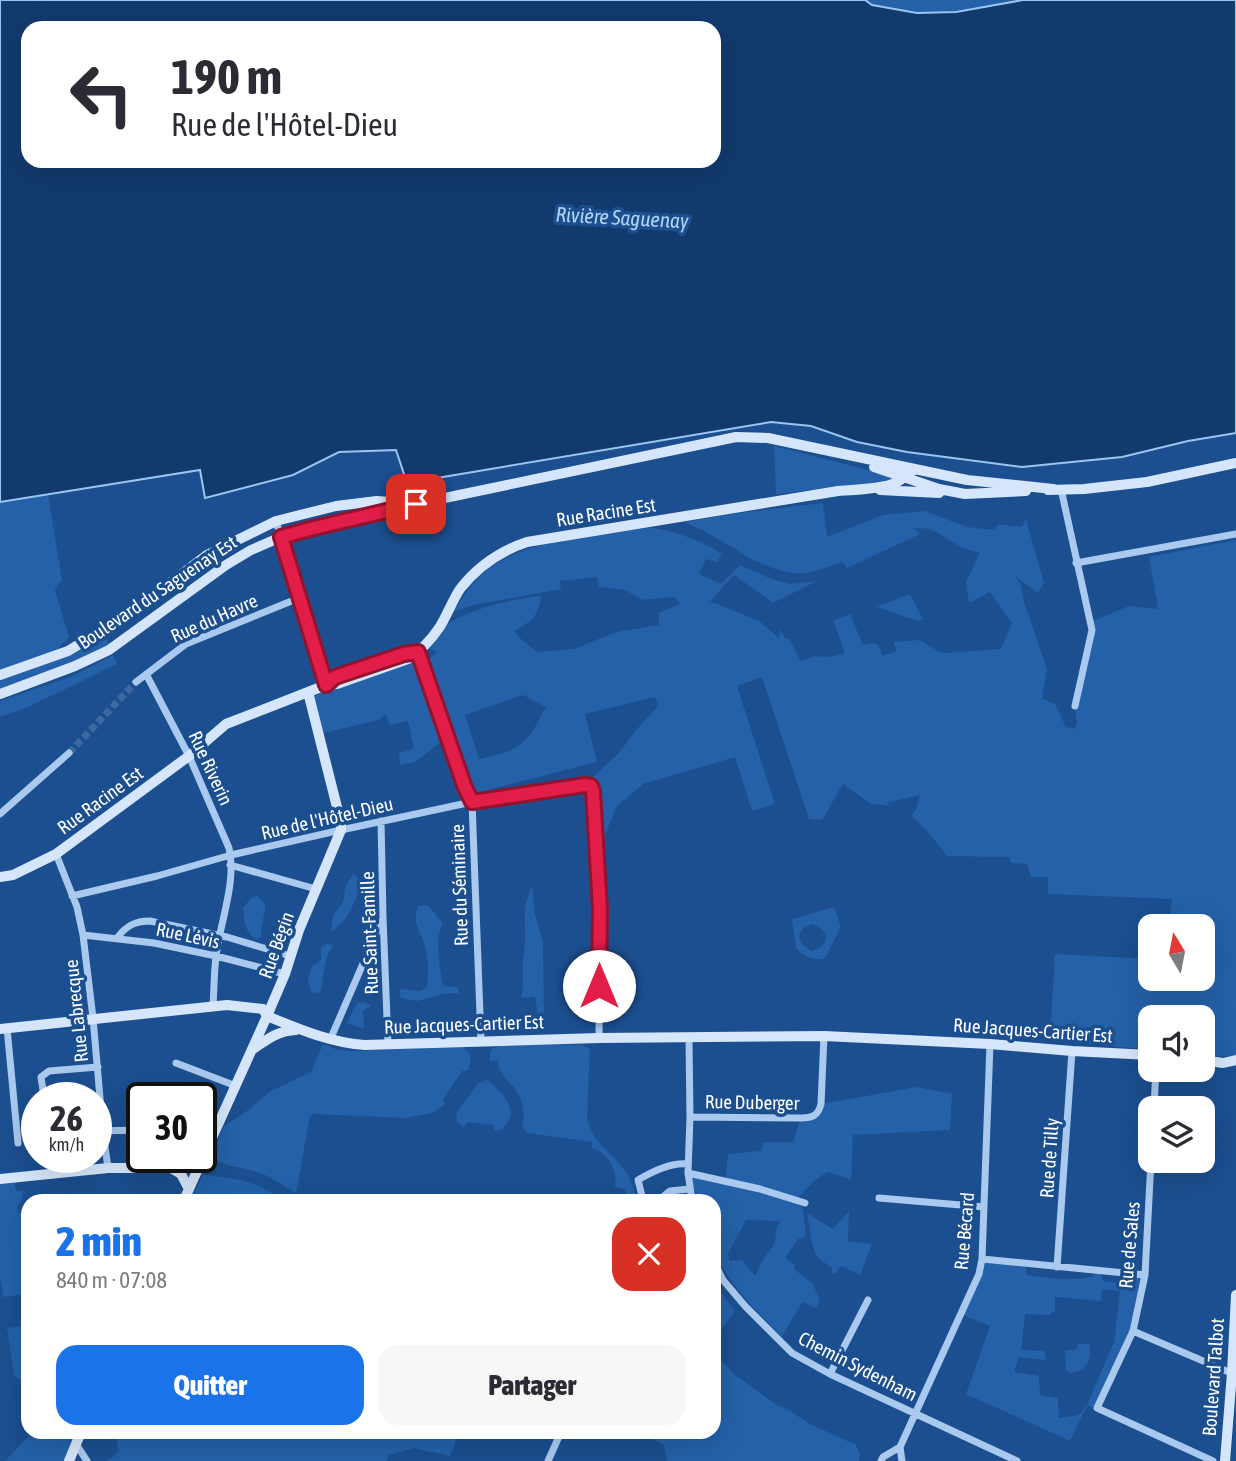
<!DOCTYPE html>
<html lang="fr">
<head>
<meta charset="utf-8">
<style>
  :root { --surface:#fff; --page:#f7f7f7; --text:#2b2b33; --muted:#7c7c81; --accent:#1a73e8 }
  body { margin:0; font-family:"Asap Condensed",sans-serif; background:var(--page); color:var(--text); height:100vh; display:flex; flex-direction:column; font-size:26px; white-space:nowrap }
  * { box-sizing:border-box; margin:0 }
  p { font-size:23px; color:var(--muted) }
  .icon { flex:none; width:38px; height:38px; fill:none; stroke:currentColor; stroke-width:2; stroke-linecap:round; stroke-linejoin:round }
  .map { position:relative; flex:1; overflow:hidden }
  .side { position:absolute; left:21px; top:1194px; width:700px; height:245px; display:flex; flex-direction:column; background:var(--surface); border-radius:21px; box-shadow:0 7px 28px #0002 }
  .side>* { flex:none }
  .guide { position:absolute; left:21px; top:21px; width:700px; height:147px; border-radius:21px; box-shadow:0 7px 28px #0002; background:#fff; color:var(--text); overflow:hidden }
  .needle { width:46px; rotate:350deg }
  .buttons { position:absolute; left:1138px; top:914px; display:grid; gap:14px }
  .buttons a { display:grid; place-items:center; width:77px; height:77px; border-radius:14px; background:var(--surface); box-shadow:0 7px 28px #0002; font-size:35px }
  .speed { position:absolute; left:21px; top:1082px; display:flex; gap:14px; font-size:35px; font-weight:700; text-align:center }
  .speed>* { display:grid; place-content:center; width:91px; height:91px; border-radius:50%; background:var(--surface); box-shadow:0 7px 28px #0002; line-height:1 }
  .speed small { font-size:18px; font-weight:400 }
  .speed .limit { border:4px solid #111; border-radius:10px; background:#fff; color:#111 }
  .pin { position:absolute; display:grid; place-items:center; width:60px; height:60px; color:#fff; margin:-30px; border-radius:14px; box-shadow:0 4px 10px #0006 }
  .me { position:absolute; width:77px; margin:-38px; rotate:0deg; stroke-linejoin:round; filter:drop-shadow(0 0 5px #0008) }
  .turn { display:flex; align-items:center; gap:24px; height:147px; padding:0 35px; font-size:32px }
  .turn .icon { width:91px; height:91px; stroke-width:2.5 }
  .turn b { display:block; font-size:49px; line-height:60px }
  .round { display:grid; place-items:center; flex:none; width:74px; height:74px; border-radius:21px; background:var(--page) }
  .headline { display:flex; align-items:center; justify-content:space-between; height:119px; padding:0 35px }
  h1 { font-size:42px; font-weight:800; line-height:52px; color:var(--accent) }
  .action { display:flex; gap:14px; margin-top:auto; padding:14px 35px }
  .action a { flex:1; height:80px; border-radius:21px; background:var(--accent); color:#fff; font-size:28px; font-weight:800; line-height:80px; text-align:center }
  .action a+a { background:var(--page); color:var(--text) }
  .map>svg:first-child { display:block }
  .green { fill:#2461a8; fill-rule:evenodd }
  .water { fill:#123a6d; stroke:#9cc4f0; stroke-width:2; fill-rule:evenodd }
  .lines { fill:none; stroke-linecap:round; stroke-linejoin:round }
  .street-tunnel { stroke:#3d69a0; stroke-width:7; stroke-dasharray:7 3.5; stroke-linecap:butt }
  .street { stroke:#a9c9ee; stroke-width:7 }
  .secondary { stroke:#d6e6fa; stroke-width:10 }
  .route-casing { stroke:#92132f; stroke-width:18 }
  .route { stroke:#e11d48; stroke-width:12 }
  .labels { text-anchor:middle; stroke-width:7; stroke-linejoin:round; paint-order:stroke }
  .street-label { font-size:19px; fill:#fff; stroke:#1b4f8f }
  .water-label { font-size:21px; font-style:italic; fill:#b5d3f5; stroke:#1b4f8f }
</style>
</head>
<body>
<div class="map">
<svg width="1236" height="1461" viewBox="0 0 1236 1461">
  <rect width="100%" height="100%" fill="#1b4f8f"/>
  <path class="green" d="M865 0H1021L956 11 917 13 872 5Z
    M774 446 877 472 893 479 890 481 776 494Z
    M48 494 62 580 55 590 69 637 54 653 0 670V502Z
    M823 503 827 537 883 515 925 511 967 527 994 530 999 524 1022 527 1026 519 1044 583 1038 593 1015 576 1021 585 1024 602 1047 669 1042 698 1055 704 1066 727 1075 729 1077 723 1075 706 1090 622 1129 606 1158 609 1149 557 1236 540V1057L1202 1055V1017H1150V1050L1050 1040 1055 954 1150 959V978H1202V926H1169L1172 899 1048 894V877H1031L1027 864 1011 863 1009 857 947 856 928 832 912 816 917 807 920 795 885 803 893 806 871 804 843 784 822 820 809 819 762 677 737 686 775 804 752 811 735 757 643 784 617 806 604 837 596 839 593 791 585 784 619 753 636 730 658 706 655 697 585 714 597 762 476 793 428 660 437 652 430 649C433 614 513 599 541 596 538 617 532 621 514 631L522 640 537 652 574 649 616 632 659 625V613L680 604 675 597 643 600 625 590 599 587 597 577 560 581 561 589 473 605 453 612C463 597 473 581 487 570 518 545 570 539 609 533 623 531 637 528 652 528 672 530 705 542 722 554L717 562 706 559 699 574 721 584 740 565 774 580 791 584 817 581 773 603 734 575 710 601 759 621 780 639 779 629 786 639H789L801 661 814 656 830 657 845 653 833 621 850 614 863 645 877 643 883 656 897 651 893 642 920 640 938 651 944 653 1001 649 1012 623 990 592 969 603 966 581 980 553C974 551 968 550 963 548 943 539 935 524 910 529H915L920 534 847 568 843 562C831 565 819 571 806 573 773 577 737 549 709 534 701 529 692 526 684 522L746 512ZM523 695 546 707C542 713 539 720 535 727 521 752 505 752 479 759L465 715Z
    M910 594 923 620 917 621 877 607Z
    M105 636 109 644 77 660 0 689V680L66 656Z
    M418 652 447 737 415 762 400 765 399 753 414 749 408 721 390 725 386 714 379 720 319 734 308 692Z
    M113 655 117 664 28 707 0 717V701L73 676Z
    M354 873 362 884C353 904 350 919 331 932L333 916 343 902 346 885Z
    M532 887 535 915 543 943 544 1016 538 1014 535 997 521 998C524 985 522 972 523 959 524 953 525 948 525 942 526 918 521 911 532 887Z
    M257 896 265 903C266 915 260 925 261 937L258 940C244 932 245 923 243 908L251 898Z
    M428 905 443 924C434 937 440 970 443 986L458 987 459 993 443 994 417 1001 400 998V989L420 991 427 987C428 975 429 962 426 951 423 934 411 925 418 906Z
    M834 907 841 927 825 958C814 962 803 956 796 948L792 919ZM813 924C830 931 830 946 812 951 795 943 795 929 813 924Z
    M326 944 333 945C323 960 324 976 320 993L311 992 308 979 312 966 321 960V947Z
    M364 1002 372 1006 363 1010 364 1029 347 1023 357 1003Z
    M323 1044 338 1050 350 1051 463 1047 470 1054V1063L468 1070 462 1071 443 1099 445 1104 433 1113 405 1118 313 1114 310 1116 296 1193C284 1186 273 1178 260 1173 244 1167 224 1168 211 1156L224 1126 250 1109 271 1091 311 1072Z
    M538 1045H582L590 1049 587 1118C593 1142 601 1143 616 1160 627 1171 634 1185 637 1200H632V1198L625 1196 626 1189 615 1187C617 1170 610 1154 592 1148V1142L527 1133 522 1127C531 1086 496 1082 498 1060L490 1061C490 1057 489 1053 492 1049 497 1043 530 1045 538 1045Z
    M487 1079C502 1093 523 1111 501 1130L494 1131V1125L468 1122 464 1127H462L457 1121 456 1114 478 1083 484 1082Z
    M917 1087 952 1094 950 1130 853 1135 851 1180 829 1172C814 1178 808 1189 795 1200L803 1209 806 1237 798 1239 785 1258 794 1264V1269L813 1284 820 1301 816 1308 802 1302 782 1337C761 1315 723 1280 715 1250 711 1239 714 1213 714 1200H698L688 1173 725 1181 728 1154 762 1151 763 1142H793L801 1118H808L821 1104ZM746 1220 780 1221 776 1230 775 1243 761 1263 755 1276 742 1260 730 1261 728 1254Z
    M203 1175C230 1177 260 1181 281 1200H191Z
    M14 1178 16 1191H23L21 1202 17 1205 18 1213 28 1212V1310L25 1294 3 1297 0 1277V1181Z
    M849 1211 848 1241 872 1244 860 1275 841 1266 835 1274H832V1268C828 1265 822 1261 818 1257 811 1250 810 1224 807 1213L833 1229Z
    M982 1259 1025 1263 1027 1275C1049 1278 1072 1282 1094 1276L1095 1270 1100 1271 1103 1281 1125 1284 1132 1274 1145 1275 1133 1331 1097 1408 1087 1406 1070 1441 966 1394 990 1326 961 1314ZM1102 1289 1120 1291 1114 1342 1087 1405 1079 1415 1059 1418 1058 1398 1040 1395 1039 1376 1014 1372 1019 1357 1046 1360 1045 1351 1021 1350 1025 1314 1051 1315V1312H1055V1297L1101 1301Z
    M714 1283 735 1311 714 1340Z
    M28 1326V1385L14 1376 7 1328Z
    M1078 1344H1090C1091 1362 1087 1371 1070 1373L1066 1370 1065 1350H1076Z
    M714 1356 716 1359H720L734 1374 777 1405 789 1410 808 1423 856 1445 860 1454 859 1461H667L664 1445 639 1432H714Z
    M33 1432H81L69 1461H5Z
    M122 1432H459L450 1456 414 1448 389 1455 386 1461H107L119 1452 116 1440Z"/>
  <path class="water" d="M0 0H865L872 5 917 13 956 12 1023 0H1236V433L1188 441 1122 457 1022 467 907 452 857 442 811 426 771 422 407 483 396 450 339 452 293 475 205 498 200 470 0 502ZM28 28H714V161H28Z"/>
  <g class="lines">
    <path class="street-tunnel" d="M69 753 136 682"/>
    <path class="street" d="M1061 489 1092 630 1075 706
      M276 521 326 685
      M1076 563 1236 534
      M418 652 464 785 472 802 481 1041
      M146 674 189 756 229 848C237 881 220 923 216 956 214 973 214 990 213 1006
      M136 682 186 644 299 598
      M0 814 69 753
      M381 821 383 917 388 1044
      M56 854 77 907 83 935 93 1018 103 1132 108 1168
      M230 865 316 889
      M72 896 157 876 231 855 341 830 472 802 585 784 591 786 593 791 600 909 599 1038
      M83 935 154 943 216 956 285 974
      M117 938C126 926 135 921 150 921L227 937 290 956
      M7 1028 18 1143
      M689 1038 690 1117 688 1173 692 1200
      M330 1040 381 922
      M176 1063 236 1086
      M44 1097 41 1077 49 1071 98 1067
      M1154 1108 1156 1069
      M690 1117 801 1118C812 1118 818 1116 821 1104L824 1036
      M201 1128 215 1132
      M96 1131 142 1130
      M1151 1160 1145 1275 1133 1331 1097 1408 1213 1461
      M688 1173 760 1189 805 1203
      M879 1198 984 1207
      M643 1200 638 1180C653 1171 671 1162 688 1164
      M659 1200 670 1191 689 1189
      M982 1259 1145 1275
      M714 1262 723 1280 745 1306 792 1353 830 1374 1017 1461
      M1057 1267 1072 1051
      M1133 1331 1236 1375
      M830 1374 868 1300
      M76 1444 87 1461
      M900 1447 979 1274 982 1259 990 1044
      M548 1461 561 1432
      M881 1461 883 1457 900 1447 902 1461"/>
    <path class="secondary" d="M874 467 939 489 965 494 1026 491
      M880 490 939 493
      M1048 490 1084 489 1147 482 1236 463
      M0 675 68 651 127 615 207 555 276 521 336 506 377 501 405 503
      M0 694 75 666 109 650 226 565 251 550 281 537 310 529 416 504 736 437 768 438 967 480 1053 489
      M0 877 13 875 56 854 189 756 226 724 326 685 337 684 408 659C420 651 431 640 439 628 447 616 452 601 460 589 478 566 500 551 527 542L838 491C852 490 884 489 895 483 903 480 906 473 914 470
      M0 1029 227 1005 263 1009 267 1016C299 1029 331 1043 365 1045L599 1038 824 1036 990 1044 1072 1051 1150 1055
      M253 1049C268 1039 277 1031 296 1030
      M1202 1060 1223 1063 1236 1060
      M171 1168 181 1174 189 1189
      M0 1179 108 1168H171L200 1166
      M184 1200 267 1016 285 974 299 930 341 830V823L308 692
      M69 1461 81 1432
      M1225 1461 1232 1373 1236 1295"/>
  </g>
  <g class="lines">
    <defs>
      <path id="route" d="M416 504 310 529 281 537 326 685 335 677 404 654 418 652 464 785 472 802 585 785 591 786 593 791 600 909 599 986"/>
    </defs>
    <use href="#route" class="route-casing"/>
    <use href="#route" class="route"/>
  </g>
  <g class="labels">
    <g class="street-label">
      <text transform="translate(606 512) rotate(-9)" y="7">Rue Racine Est</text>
      <text transform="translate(157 592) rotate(-34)" y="7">Boulevard du Saguenay Est</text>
      <text transform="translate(214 618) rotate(-24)" y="7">Rue du Havre</text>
      <text transform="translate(211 768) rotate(65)" y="7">Rue Riverin</text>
      <text transform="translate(100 800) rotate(-36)" y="7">Rue Racine Est</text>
      <text transform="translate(327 818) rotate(-13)" y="7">Rue de l'Hôtel-Dieu</text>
      <text transform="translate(459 885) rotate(-92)" y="7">Rue du Séminaire</text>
      <text transform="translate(369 933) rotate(-92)" y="7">Rue Saint-Famille</text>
      <text transform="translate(188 935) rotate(12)" y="7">Rue Lévis</text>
      <text transform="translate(276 945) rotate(-70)" y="7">Rue Bégin</text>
      <text transform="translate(76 1011) rotate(-96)" y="7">Rue Labrecque</text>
      <text transform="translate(464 1024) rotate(-2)" y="7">Rue Jacques-Cartier Est</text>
      <text transform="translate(1033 1030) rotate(4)" y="7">Rue Jacques-Cartier Est</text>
      <text transform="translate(752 1102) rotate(1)" y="7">Rue Duberger</text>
      <text transform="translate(1049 1158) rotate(-86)" y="7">Rue de Tilly</text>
      <text transform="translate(964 1231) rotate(-85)" y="7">Rue Bécard</text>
      <text transform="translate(1129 1245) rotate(-85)" y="7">Rue de Sales</text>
      <text transform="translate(858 1366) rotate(27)" y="7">Chemin Sydenham</text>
      <text transform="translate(1213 1377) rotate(-86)" y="7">Boulevard Talbot</text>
    </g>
    <g class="water-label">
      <text transform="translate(622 218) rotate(3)" y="7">Rivière Saguenay</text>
    </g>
  </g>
</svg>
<div class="buttons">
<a><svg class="needle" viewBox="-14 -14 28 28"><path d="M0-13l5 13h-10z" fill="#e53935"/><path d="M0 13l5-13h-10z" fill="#7c7c81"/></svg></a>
<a><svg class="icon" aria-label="sound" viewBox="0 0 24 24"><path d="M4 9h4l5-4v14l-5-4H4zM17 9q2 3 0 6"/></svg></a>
<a><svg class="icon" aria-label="layers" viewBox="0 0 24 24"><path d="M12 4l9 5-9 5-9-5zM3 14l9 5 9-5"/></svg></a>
</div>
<div class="speed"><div>26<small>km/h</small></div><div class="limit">30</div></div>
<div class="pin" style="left:416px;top:504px;background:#d93025"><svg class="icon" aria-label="arrive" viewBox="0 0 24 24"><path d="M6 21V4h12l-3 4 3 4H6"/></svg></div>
<svg class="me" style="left:599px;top:986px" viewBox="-20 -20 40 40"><circle r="19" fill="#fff"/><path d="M0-13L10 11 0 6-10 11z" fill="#e11d48"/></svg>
<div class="guide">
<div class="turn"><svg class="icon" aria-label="left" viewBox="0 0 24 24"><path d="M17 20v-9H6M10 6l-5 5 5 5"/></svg><div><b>190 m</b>Rue de l'Hôtel-Dieu</div></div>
</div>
<section class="side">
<div class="headline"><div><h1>2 min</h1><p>840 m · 07:08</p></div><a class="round" style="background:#d93025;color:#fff"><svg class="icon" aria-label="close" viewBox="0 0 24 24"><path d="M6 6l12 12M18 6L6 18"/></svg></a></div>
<div class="action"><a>Quitter</a><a>Partager</a></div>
</section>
</div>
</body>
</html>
